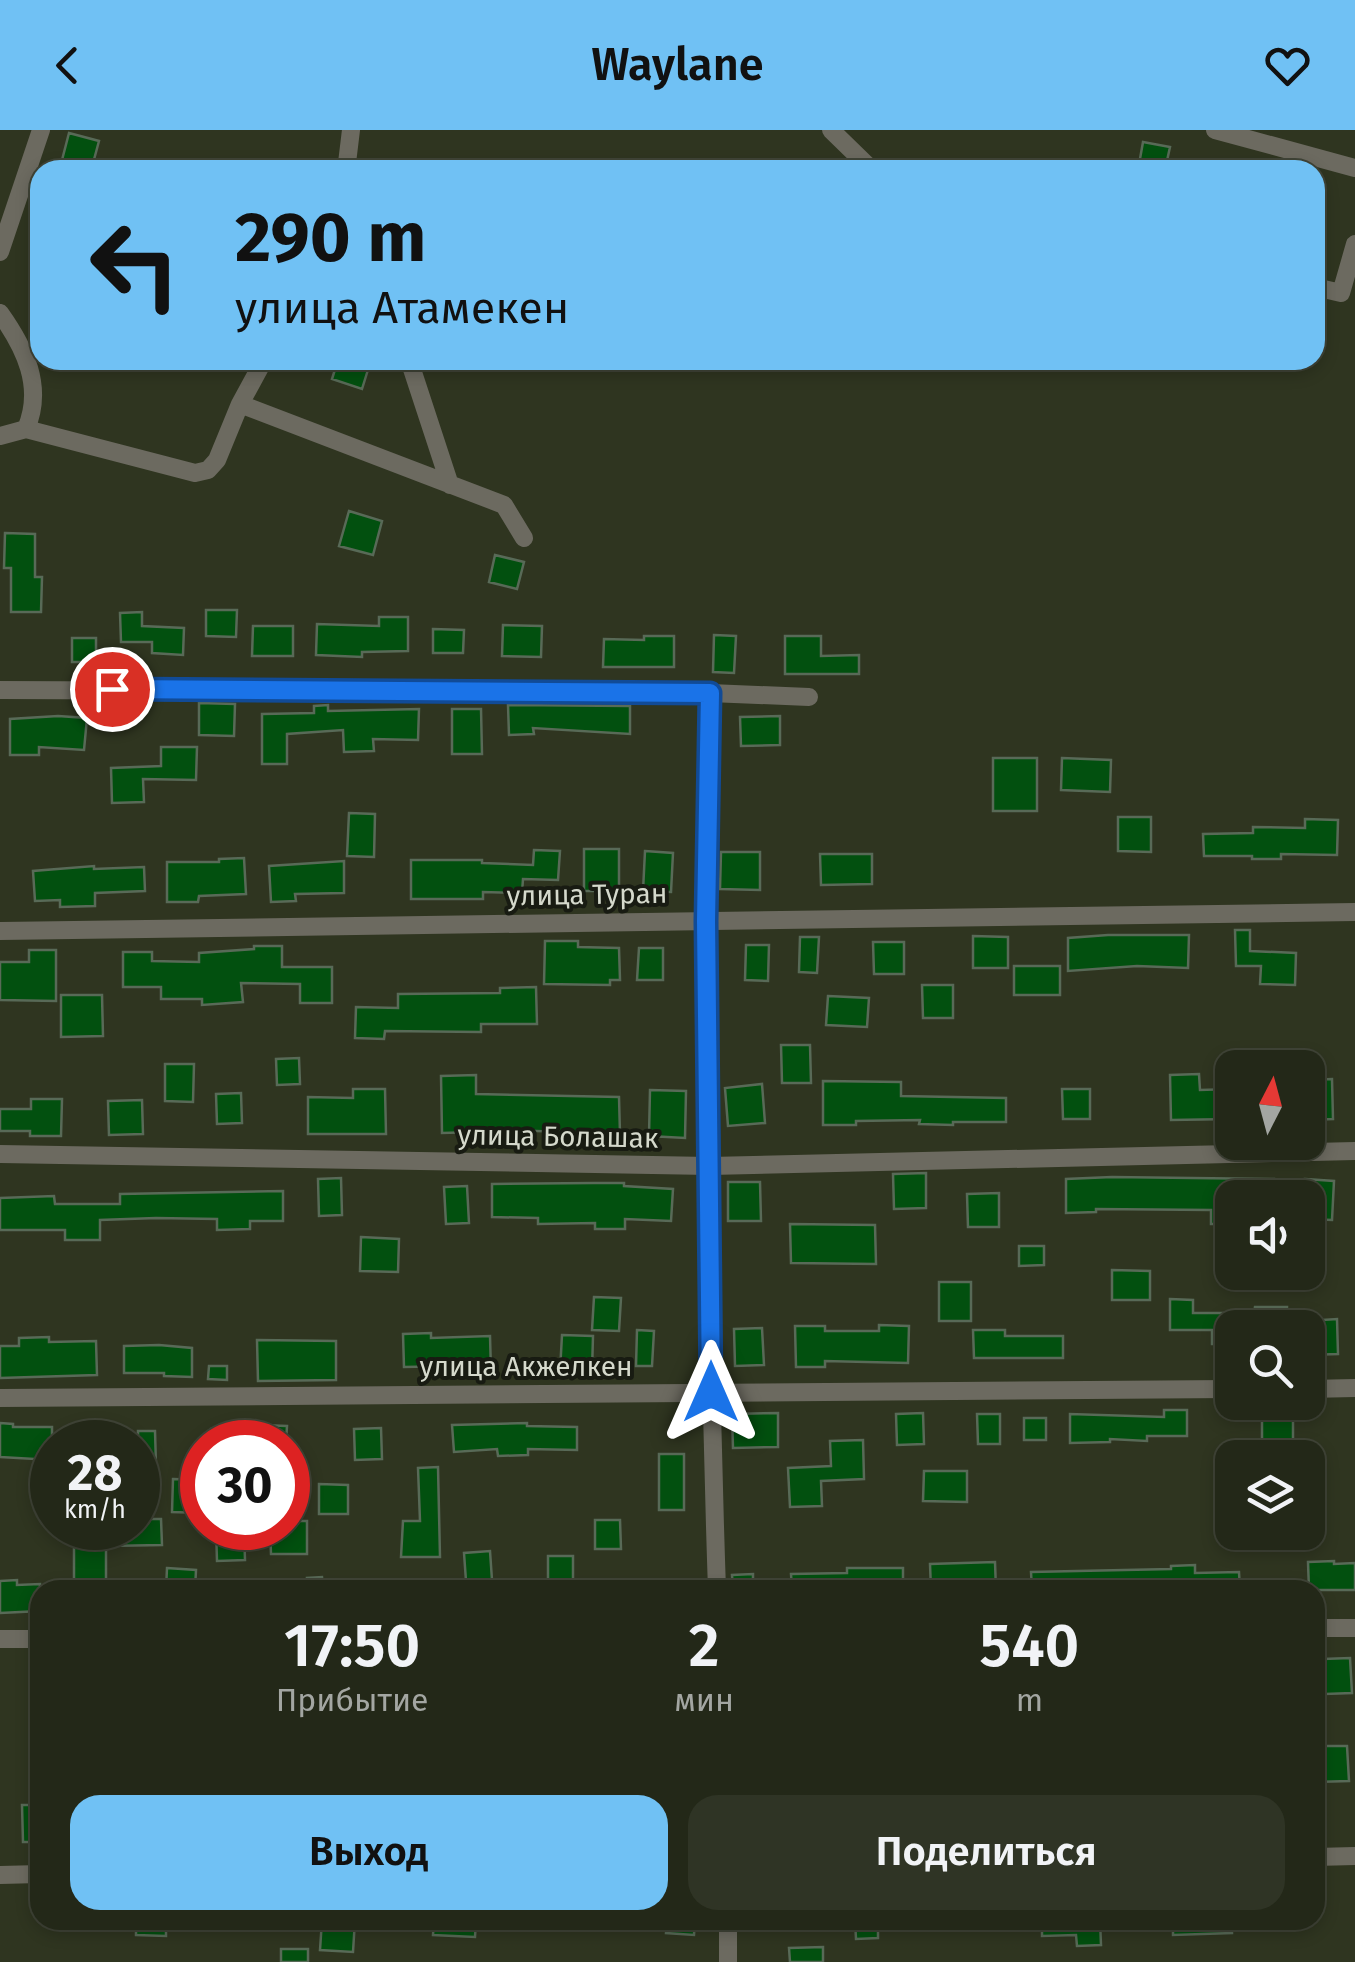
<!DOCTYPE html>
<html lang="ru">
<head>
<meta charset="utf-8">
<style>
  :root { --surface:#232818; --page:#2f3425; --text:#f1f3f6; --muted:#a3a6a2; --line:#404437; --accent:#70c1f4 }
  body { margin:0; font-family:"Fira Sans",sans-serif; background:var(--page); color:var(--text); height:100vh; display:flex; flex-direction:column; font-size:38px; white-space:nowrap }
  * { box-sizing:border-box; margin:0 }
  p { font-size:32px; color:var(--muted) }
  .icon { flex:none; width:55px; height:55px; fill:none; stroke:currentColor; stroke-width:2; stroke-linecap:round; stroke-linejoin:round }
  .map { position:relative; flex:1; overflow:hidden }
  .sheet { position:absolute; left:30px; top:1450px; width:1295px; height:350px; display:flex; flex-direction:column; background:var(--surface); border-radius:30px; box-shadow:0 5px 15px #0003,0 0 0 2px var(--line) }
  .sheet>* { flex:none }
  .banner { position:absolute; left:30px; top:30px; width:1295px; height:210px; border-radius:30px; box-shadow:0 5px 15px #0003,0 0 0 2px var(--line); background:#70c1f4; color:#111; overflow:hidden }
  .needle { width:65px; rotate:6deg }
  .tools { position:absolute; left:1215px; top:920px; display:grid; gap:20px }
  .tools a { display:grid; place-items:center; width:110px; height:110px; border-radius:20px; background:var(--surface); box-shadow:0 5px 15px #0003,0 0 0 2px var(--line); font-size:50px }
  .speed { position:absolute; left:30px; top:1290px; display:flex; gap:20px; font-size:50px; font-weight:700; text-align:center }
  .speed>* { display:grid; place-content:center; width:130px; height:130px; border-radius:50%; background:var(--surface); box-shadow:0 5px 15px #0003,0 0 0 2px var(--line); line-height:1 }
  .speed small { font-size:25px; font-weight:400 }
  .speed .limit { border:15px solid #d22; background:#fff; color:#111 }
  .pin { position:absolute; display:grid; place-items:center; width:85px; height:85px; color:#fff; margin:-42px; border:5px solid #fff; border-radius:50%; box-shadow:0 2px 10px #0007 }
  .me { position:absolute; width:110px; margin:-55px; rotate:0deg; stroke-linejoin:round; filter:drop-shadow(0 0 8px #0008) }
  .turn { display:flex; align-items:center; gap:35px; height:210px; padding:0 40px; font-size:45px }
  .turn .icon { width:130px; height:130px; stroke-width:2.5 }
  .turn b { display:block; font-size:70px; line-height:85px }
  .eta { display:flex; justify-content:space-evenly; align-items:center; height:170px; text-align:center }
  .eta b { font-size:60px; font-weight:600; line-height:70px }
  .action { display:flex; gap:20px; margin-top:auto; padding:20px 40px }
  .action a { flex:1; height:115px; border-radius:30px; background:var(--accent); color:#111; font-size:40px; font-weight:600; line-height:115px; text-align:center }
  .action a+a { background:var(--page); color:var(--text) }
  header { display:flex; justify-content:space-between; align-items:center; height:130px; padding:0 40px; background:var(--accent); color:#111; font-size:45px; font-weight:600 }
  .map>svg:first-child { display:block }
  .building { fill:#02500f; stroke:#586a57; stroke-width:2.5 }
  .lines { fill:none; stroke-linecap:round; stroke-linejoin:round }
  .minor { stroke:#6c6a60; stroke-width:18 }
  .route-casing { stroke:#114b97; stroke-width:25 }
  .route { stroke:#1a73e8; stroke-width:18 }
  .labels { text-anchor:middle; stroke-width:8; stroke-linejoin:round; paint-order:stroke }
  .street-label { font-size:28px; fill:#d5d9cc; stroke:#181b12 }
</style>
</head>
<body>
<header><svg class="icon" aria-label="back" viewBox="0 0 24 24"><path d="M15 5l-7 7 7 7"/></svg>Waylane<svg class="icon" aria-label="heart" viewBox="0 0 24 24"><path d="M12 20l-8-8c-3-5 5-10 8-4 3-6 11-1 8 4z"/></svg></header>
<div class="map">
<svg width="1355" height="1832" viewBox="0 0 1355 1832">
  <rect width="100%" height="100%" fill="#2f3520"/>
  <path class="building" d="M69 3 99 11 92 37 62 30Z
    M1143 12 1170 17 1165 40H1138Z
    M338 230H371L362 259 332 249Z
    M349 381 382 391 373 425 339 416Z
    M5 403 35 404V447H42L41 482H11V438H4Z
    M495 425 524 432 517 459 489 452Z
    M206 480H237L236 507 206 506Z
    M142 482V496L184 498 183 525 152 523V512H121L120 483Z
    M379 487H408V521L362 522V527L316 525 317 494 379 496Z
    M503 495 542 496 541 527 502 526Z
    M253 496H293V526H252Z
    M433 499 464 500 463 523H433Z
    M714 505 736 506 734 543 713 542Z
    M644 506H674V537H603L604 509 644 510Z
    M785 506H821V526L859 525V544H785Z
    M72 508H96V532H72Z
    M199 573 235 574 234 606 199 605Z
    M328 575V581L419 579 418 610 373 609 374 621 344 622 343 600 287 604V634H262V584L314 583V576Z
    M508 575 630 576V604L533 598 534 604 509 605Z
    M452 579H481L482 624H452Z
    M58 586 87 588 84 620 39 617V625H10V589Z
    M780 586V615L741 616 740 587Z
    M161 617H197L196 650 143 649 144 672 112 673 111 638 161 636Z
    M993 628H1037V681H993Z
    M1062 628 1111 630 1110 662 1061 660Z
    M349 683 375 684 374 727 347 726Z
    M1118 687H1151V722L1118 721Z
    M1305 689 1338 690 1337 725 1281 724V729H1252V726H1204L1203 704 1253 703V697L1305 698Z
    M584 719H619V761H584Z
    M534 720 560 721 558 750 523 749 522 763 483 762V769H411V730H482V733L533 735Z
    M645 721 673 723 671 762 643 761Z
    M721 722H760V760L720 759Z
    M820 724H872V754L821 755Z
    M244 728 246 764 199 766 198 772H167V732H219V729Z
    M344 731V763L295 764 296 771 271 772 269 736Z
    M94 736V739L144 737 145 761 95 763V776L60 777V770L35 771 33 741Z
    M1235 800H1250V821L1296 823 1295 855 1260 854 1261 836H1236Z
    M1108 805H1189L1188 838 1137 836 1068 841V808Z
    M973 806 1008 807V838H973Z
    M800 807H819L817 843 799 842Z
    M545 811H578V817L619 818 620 850H610V855L544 854Z
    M873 812H904V844H874Z
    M746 815H769L768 851 745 850Z
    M254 816H282V837H332V873H300V854L241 853 243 872 202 875V869H161V857H123V822H152V831L199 832V823L254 819Z
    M639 818H663V850H637Z
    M29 820H56V871L0 870V832H29Z
    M1014 836H1060V865H1014Z
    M922 855H953V888H923Z
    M536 857 537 894H481V902L385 901 384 909 355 908 356 877 398 878V864L500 863V858Z
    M61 865H102L103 906 61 907Z
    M828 866 869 868 867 897 826 895Z
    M781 915H810L811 953H782Z
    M1288 924V938H1256V925Z
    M299 928 300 954 277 955 276 929Z
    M165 934H194L193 972 165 971Z
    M1199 944 1200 960 1232 959V989L1171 990 1170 945Z
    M476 945V964L619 967 620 1004 477 999V1002L442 1003 441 946Z
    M1332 949 1333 989 1308 990V950Z
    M823 951 901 952V966L1006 968V992H953V995L919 994 920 990 856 991V995H823Z
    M762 954 765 993 728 996 725 958Z
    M353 959H385L386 1004H308V967L353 968Z
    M1062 959H1090V989H1063Z
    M650 960 686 961 685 1008 649 1006Z
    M241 963 242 993 217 994 216 964Z
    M31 969H62L61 1006H30V1001H0V979H31Z
    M142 970 143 1004 109 1005 108 971Z
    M926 1043V1078L894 1079 893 1044Z
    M1112 1047 1274 1049V1068H1232V1094H1211V1080L1096 1079V1082L1066 1083V1049Z
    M341 1048 342 1085 319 1086 318 1049Z
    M1305 1049 1334 1051 1332 1090 1308 1089Z
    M728 1052H760L761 1091H728Z
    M594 1053H624V1056L673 1059 671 1091 625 1089V1099H595V1093L538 1094V1088L492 1087V1054Z
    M467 1056 469 1093 446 1094 444 1057Z
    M283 1061V1091H250V1099L217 1100V1089L156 1088 100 1090V1110H65V1100H0V1068L54 1066 55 1074H120V1064Z
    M999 1063V1097H968L967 1064Z
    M790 1094 875 1095 876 1134 791 1133Z
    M361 1107 399 1109 398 1142 360 1141Z
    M1019 1116H1044V1135L1019 1136Z
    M1112 1140 1150 1141V1170H1112Z
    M939 1152H971V1191H939Z
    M594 1167 621 1168 619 1201 592 1200Z
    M1170 1169 1193 1170V1183H1254L1255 1177H1287L1286 1198H1232V1214H1212V1200H1170Z
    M1337 1189 1338 1224 1308 1225 1307 1191Z
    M879 1195 909 1196 908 1233 825 1231V1237H796L795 1196H825V1201H879Z
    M762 1198 764 1235 735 1236 734 1199Z
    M637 1200 654 1201 652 1236H636Z
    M973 1200H1005V1206H1063V1228H974Z
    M431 1203V1208L490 1206 491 1241 455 1242V1236L404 1237 403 1204Z
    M562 1205 593 1206 592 1242 560 1241Z
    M49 1207V1212L96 1211 97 1245 0 1248V1216H19V1208Z
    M257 1210 336 1211V1250L258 1251Z
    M159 1215 192 1218V1247L164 1246V1243H124V1216Z
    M209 1236H227V1250L208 1249Z
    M1164 1280H1187V1306H1147V1311L1110 1309V1312L1070 1313V1284L1164 1287Z
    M778 1283V1317L733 1318 732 1284Z
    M923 1283 924 1314 897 1315 896 1284Z
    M977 1284H1000V1314H978Z
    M1262 1285 1293 1286V1310H1262Z
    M1024 1288H1046V1310H1024Z
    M0 1293 13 1294V1297H52V1330L0 1327Z
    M527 1293V1296L577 1297V1320L528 1319V1325L498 1326 497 1319 454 1322 452 1295Z
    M258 1295 287 1296 286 1312H258Z
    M381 1298 382 1329 355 1330 354 1299Z
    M211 1299H232V1312H211Z
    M138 1301H155L156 1335H138Z
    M863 1310 864 1349 821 1351 822 1376 790 1377 788 1338 831 1336 830 1311Z
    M659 1324H684V1380H659Z
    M438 1337 440 1427H401L403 1391H420L418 1338Z
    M924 1341H967V1372L923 1371Z
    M173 1349 202 1350V1383L172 1382Z
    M319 1354 348 1355V1384H319Z
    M138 1389H161L162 1415 106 1416V1450H74V1398H138Z
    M595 1390H620L621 1419H595Z
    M288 1391H307V1424H271L270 1398H288Z
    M244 1398 245 1430 217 1431 216 1399Z
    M490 1421 492 1450 466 1451 464 1423Z
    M548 1426H573V1455H548Z
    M1334 1431V1434L1355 1433V1460H1309L1308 1432Z
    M995 1432 996 1460H931L930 1434Z
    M1195 1435V1443L1239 1442 1240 1460H1032L1031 1442 1171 1439V1436Z
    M167 1438 196 1440 195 1460H166Z
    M847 1438H903V1460H792L791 1444 847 1443Z
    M753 1444V1460H733L732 1445Z
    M322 1447 323 1460H308L307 1448Z
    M17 1450V1455L40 1454V1481L0 1483V1451Z
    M1350 1528 1352 1563 1325 1564 1323 1529Z
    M1315 1616H1347L1349 1651 1315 1652Z
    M22 1675H40V1712H23Z
    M136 1790H166V1806L136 1805Z
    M322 1790H355L353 1822 320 1820Z
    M434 1790H476L475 1807 433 1805Z
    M667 1790H695L694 1805 666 1803Z
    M855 1790H878V1808L856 1809Z
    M1042 1790H1100L1101 1815 1077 1816 1076 1805 1042 1806Z
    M1173 1790H1232V1803L1173 1805Z
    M823 1817V1832H790L789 1818Z
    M281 1819H308V1832H281Z"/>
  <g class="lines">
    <path class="minor" d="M831 0 872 40
      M1215 0 1355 38
      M349 40 347 33 351 0
      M0 122 41 0
      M1315 157 1341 163 1355 114
      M0 183C25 218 44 257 26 299L0 306
      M409 230 450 355
      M240 274 504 375 524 408
      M26 299 195 343 208 340 217 330 240 274 264 230
      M0 560 710 563 809 567
      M710 563C705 862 707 1161 717 1460
      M0 801 1355 782
      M0 1024 710 1036 1355 1021
      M1308 1259 1355 1258
      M0 1268 1232 1259
      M1315 1498H1355
      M0 1509H40
      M1315 1727 1355 1726
      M0 1745 40 1744
      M728 1790V1832"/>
  </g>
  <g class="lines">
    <defs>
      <path id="route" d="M112 559 710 563 706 791 711 1262"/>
    </defs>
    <use href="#route" class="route-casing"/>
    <use href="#route" class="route"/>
  </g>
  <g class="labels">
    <g class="street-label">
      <text transform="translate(587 764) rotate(-1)" y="10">улица Туран</text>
      <text transform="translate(558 1006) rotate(1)" y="10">улица Болашак</text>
      <text x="526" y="1246">улица Акжелкен</text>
    </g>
  </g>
</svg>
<div class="tools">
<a><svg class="needle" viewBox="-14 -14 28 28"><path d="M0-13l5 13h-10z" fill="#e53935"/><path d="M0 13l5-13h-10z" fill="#a3a6a2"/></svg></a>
<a><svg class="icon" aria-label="sound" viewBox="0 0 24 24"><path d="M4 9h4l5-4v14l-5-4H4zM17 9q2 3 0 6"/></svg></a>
<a><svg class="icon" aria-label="search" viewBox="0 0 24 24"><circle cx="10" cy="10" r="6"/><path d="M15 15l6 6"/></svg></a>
<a><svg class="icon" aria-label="layers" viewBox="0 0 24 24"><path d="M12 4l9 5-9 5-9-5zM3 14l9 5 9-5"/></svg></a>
</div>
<div class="speed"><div>28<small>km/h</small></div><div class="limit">30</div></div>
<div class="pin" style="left:112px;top:559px;background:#d93025"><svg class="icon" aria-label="arrive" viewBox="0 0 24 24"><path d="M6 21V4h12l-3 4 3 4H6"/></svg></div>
<svg class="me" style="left:711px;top:1262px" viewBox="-20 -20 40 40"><path d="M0-17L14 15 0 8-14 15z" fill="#1a73e8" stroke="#fff" stroke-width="4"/></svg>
<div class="banner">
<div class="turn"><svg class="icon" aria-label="left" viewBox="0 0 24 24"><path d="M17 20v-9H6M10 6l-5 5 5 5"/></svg><div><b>290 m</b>улица Атамекен</div></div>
</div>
<section class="sheet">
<div class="eta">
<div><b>17:50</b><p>Прибытие</p></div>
<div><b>2</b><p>мин</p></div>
<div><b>540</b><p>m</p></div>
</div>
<div class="action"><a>Выход</a><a>Поделиться</a></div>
</section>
</div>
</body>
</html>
